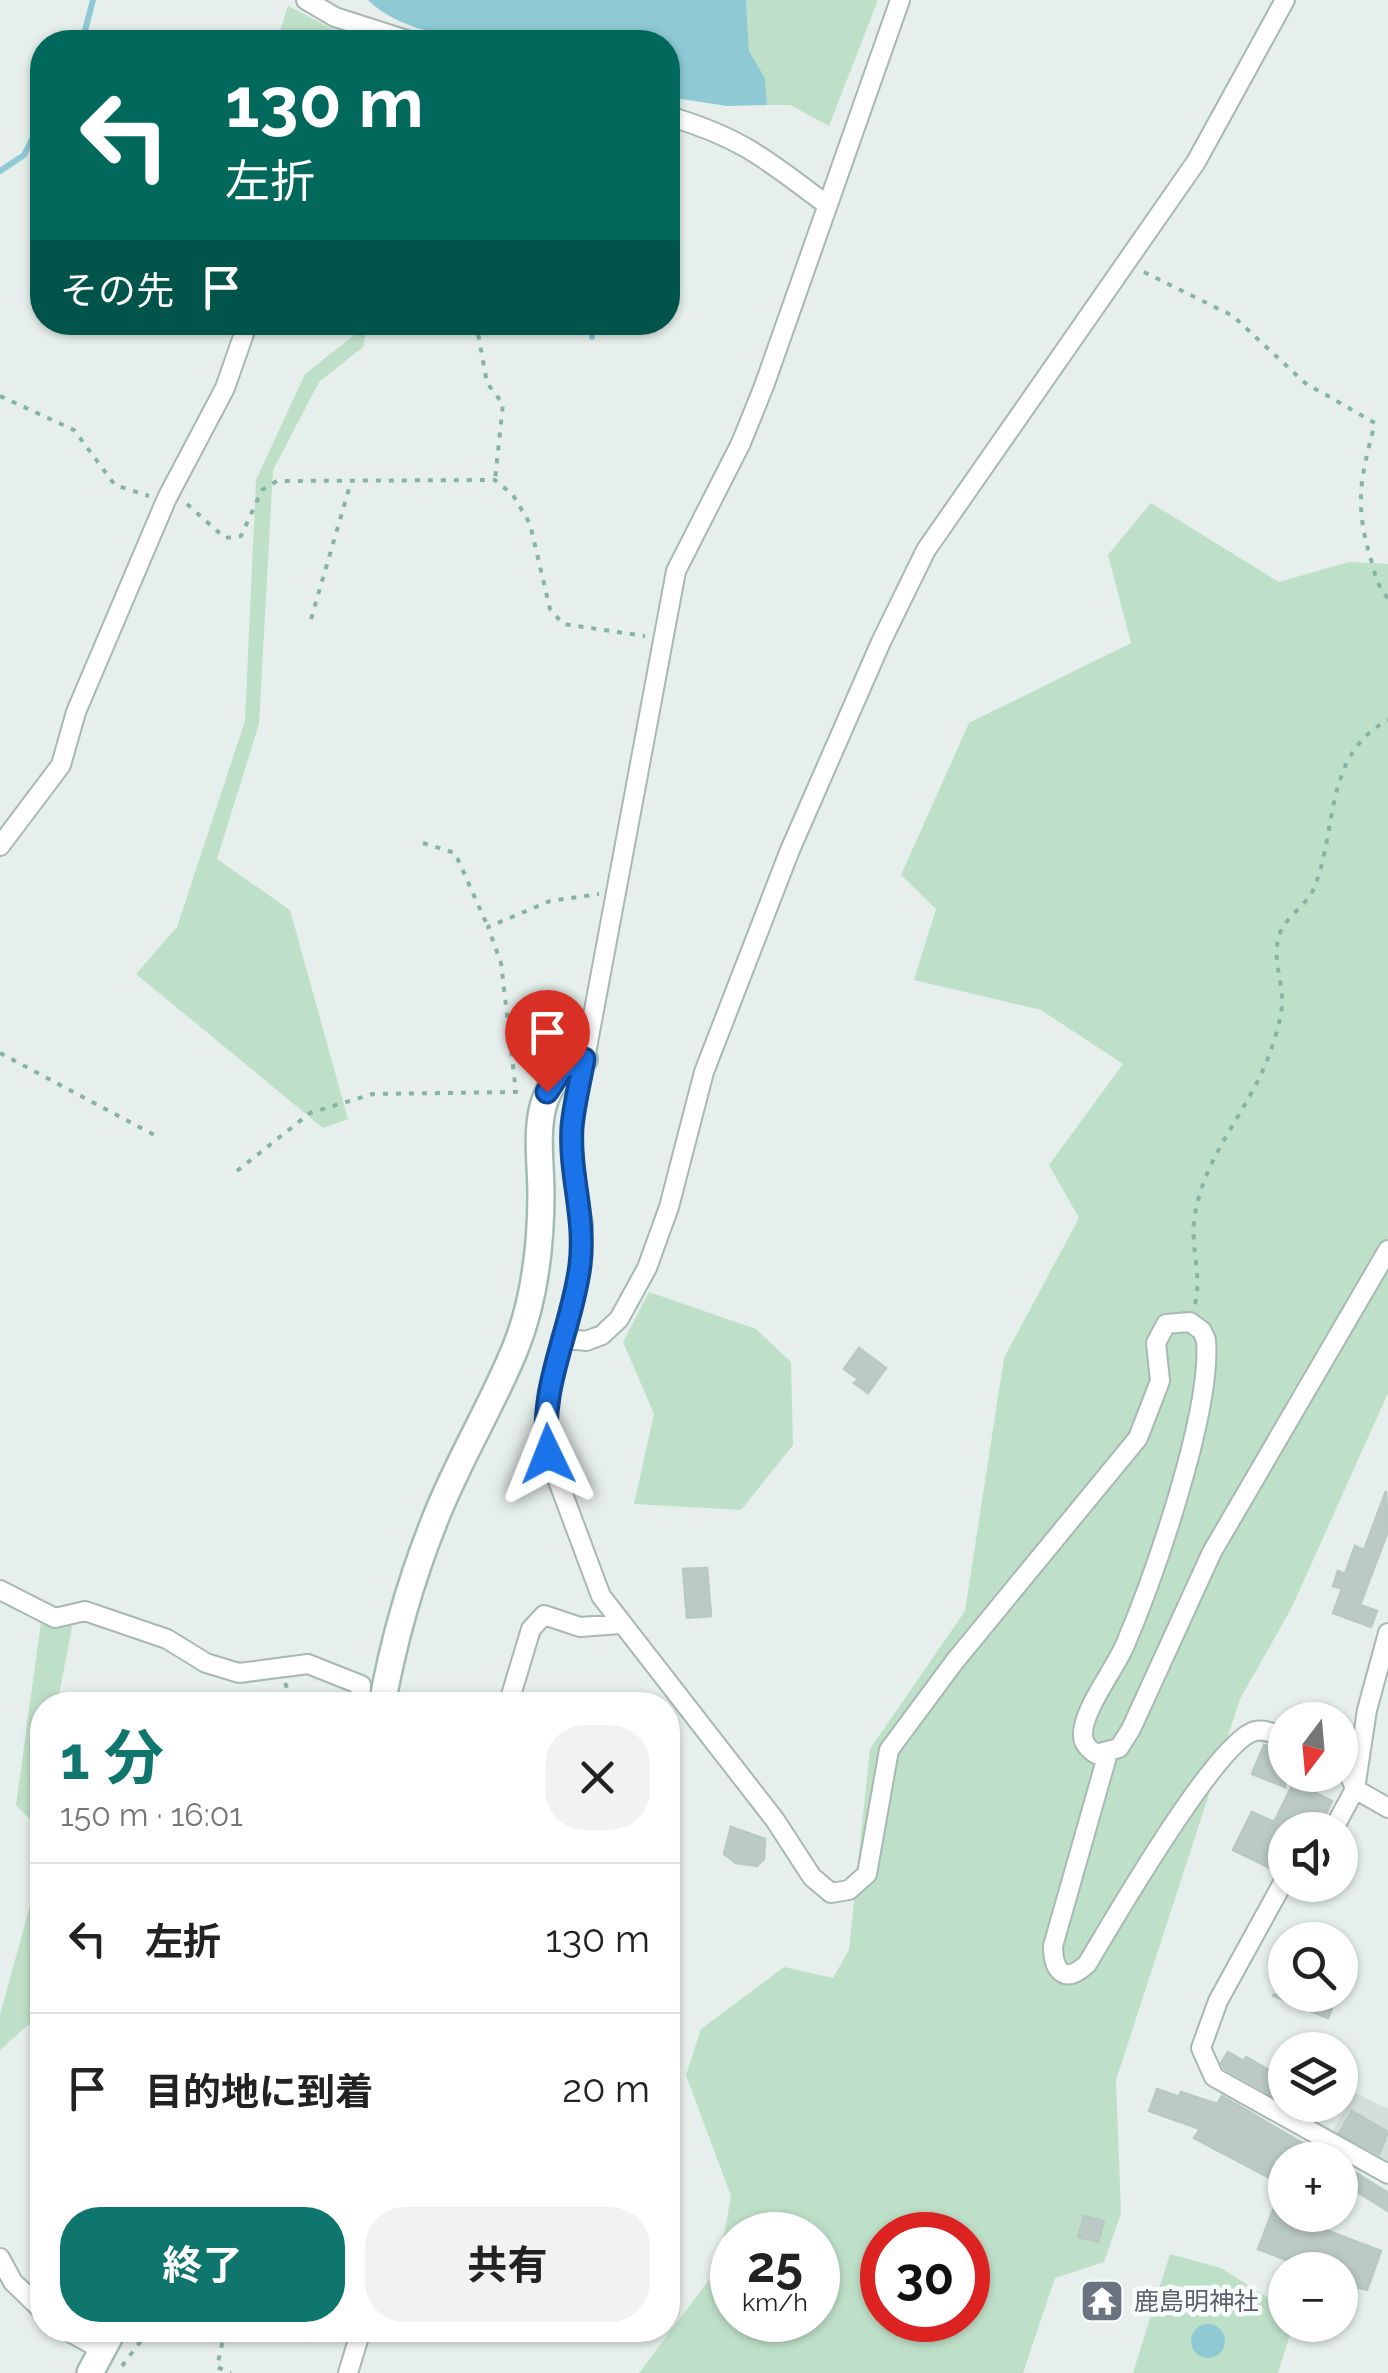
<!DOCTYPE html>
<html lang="ja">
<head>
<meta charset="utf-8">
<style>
  :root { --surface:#fff; --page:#f2f2f2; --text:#222; --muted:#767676; --line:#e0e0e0; --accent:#0f766e }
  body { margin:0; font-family:Raleway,"Noto Sans JP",sans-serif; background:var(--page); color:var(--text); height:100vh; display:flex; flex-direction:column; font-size:38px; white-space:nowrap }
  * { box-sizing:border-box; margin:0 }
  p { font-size:32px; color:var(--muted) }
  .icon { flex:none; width:55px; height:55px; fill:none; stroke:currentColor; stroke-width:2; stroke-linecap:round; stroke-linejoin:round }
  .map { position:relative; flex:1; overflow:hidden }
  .sheet { position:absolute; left:30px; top:1692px; width:650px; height:650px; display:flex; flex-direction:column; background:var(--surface); border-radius:40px; box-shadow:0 2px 8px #0004 }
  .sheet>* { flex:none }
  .top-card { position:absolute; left:30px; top:30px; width:650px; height:305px; border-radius:40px; box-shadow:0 2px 8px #0004; background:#00695c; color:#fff; overflow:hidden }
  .needle { width:65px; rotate:196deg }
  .fabs { position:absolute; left:1268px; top:1702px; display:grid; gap:20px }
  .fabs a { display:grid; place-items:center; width:90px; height:90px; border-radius:50%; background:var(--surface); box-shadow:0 2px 8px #0004; font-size:50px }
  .speed { position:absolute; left:710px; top:2212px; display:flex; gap:20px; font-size:50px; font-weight:700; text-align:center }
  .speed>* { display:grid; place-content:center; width:130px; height:130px; border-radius:50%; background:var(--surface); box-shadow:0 2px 8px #0004; line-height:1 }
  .speed small { font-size:25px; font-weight:400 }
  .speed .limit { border:15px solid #d22; background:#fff; color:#111 }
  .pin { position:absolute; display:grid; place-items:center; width:85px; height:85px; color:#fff; margin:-102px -42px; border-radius:50% 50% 50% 0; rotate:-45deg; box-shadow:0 0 10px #0007 }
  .pin .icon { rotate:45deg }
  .me { position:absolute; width:110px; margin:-55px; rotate:358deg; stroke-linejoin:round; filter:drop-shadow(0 0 8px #0008) }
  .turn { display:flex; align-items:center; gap:35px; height:210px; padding:0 30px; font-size:45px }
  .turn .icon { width:130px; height:130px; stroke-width:2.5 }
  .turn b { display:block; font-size:70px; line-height:85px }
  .then { display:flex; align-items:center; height:95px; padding:0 30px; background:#0003; gap:20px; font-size:38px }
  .round { display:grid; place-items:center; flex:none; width:105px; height:105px; border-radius:40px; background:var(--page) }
  .head { display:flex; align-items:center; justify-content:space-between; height:170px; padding:0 30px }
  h1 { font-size:60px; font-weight:700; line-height:75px; color:var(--accent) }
  .button { display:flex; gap:20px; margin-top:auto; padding:20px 30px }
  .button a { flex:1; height:115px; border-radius:40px; background:var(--accent); color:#fff; font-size:40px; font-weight:700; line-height:115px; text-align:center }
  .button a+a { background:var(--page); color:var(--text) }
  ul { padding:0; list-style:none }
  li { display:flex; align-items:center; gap:30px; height:150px; padding:0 30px; border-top:2px solid var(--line) }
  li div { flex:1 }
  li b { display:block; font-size:38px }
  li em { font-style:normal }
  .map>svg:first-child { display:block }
  .built { fill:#d4dfda }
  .green { fill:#bfe0c8; fill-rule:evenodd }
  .water { fill:#8ec9d4 }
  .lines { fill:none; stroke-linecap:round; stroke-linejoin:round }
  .stream { stroke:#8ec9d4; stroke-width:6 }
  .building { fill:#bbcac4; stroke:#b8c9c2; stroke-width:2.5 }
  .street-casing { stroke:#a8b8b2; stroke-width:22 }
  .secondary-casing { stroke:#a4bbb3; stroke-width:30 }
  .path { stroke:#86b3a5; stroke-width:4; stroke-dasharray:5 8; stroke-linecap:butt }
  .street { stroke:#fff; stroke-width:18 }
  .secondary { stroke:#fff; stroke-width:25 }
  .route-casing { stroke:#114b97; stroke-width:25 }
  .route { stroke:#1a73e8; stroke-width:18 }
  .labels { text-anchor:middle; stroke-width:9; stroke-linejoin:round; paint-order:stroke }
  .worship-label { font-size:25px; fill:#5b616d; stroke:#f7fbf9; text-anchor:start }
</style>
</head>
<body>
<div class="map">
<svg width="1388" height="2373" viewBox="0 0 1388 2373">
  <rect width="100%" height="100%" fill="#e6efeb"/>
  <path class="built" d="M1355 2093 1388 2109V2165L1330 2135Z"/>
  <path class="green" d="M746 0H878L829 126 790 105H767L765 78 749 51Z
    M288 6 356 41 355 42H276Z
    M358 332 366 334 363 347 319 382 273 470 259 724 217 859 290 910 348 1119 323 1128 136 974 177 927 245 721 256 480 305 374Z
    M1151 503 1279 582 1349 562 1388 564V1393L1292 1607 1240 1699 1116 2080 1121 2213 1104 2262 1055 2278 1023 2373H639L718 2268 731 2196 686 2075 701 2029 784 1967 833 1978 849 1950 870 1749 965 1611 1004 1358 1079 1218 1049 1165 1123 1064 1041 1010 914 980 936 909 901 875 969 723 1131 643 1108 555ZM732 2235H818V2320H732ZM882 2235H968V2320H882Z
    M649 1292 756 1329 791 1362 793 1445 741 1510 634 1504 654 1414 623 1342Z
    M42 1615 73 1622 57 1705H42V1831L16 1805Z
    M42 1862V2028L28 2025 0 2050V2015Z
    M1170 2254 1221 2268 1285 2309V2325H1293L1278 2373H1133Z"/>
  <path class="water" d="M368 0H746L749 51 765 78 767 105 727 106 668 97V42C588 42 426 58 368 0Z
    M1191 2341a17 17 0 1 1 34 0a17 17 0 1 1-34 0Z"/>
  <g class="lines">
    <path class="stream" d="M82 42 93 0
      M0 171 24 155 42 120
      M592 322V337"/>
  </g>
  <path class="building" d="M859 1348 886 1368 868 1393 854 1383 858 1379 844 1369Z
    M1386 1491 1388 1531 1360 1605 1377 1611 1371 1627 1333 1613 1342 1589 1333 1586 1338 1571 1345 1574 1355 1546 1364 1550Z
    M707 1568 711 1616 687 1618 683 1569Z
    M1264 1745 1285 1753V1787L1252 1774Z
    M1294 1782 1332 1801 1318 1830H1285V1859L1276 1871 1233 1850 1252 1812 1274 1822Z
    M731 1827 765 1839 764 1859 757 1866 736 1863 724 1854Z
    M1272 1995H1337L1328 2018Z
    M1228 2052 1244 2061 1246 2057 1285 2079 1280 2100 1224 2068 1221 2063Z
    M1157 2089 1179 2097 1181 2092 1217 2104 1222 2096 1304 2144 1296 2159 1285 2153V2186L1194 2138 1200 2129 1149 2111Z
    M1352 2111 1388 2132 1379 2154 1339 2133Z
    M1353 2171 1388 2193V2211L1345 2184Z
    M1273 2210 1381 2251 1367 2290 1357 2287 1341 2328 1340 2270H1313L1258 2249Z
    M1084 2216 1104 2221 1098 2242 1078 2237Z"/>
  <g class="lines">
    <defs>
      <path id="street" d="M306 0 335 17 413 42
        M900 0 764 386 741 443 676 571 572 1128 574 1171 583 1225 579 1271 548 1392 544 1430 548 1454 601 1596 775 1820 812 1877 831 1893 849 1890 867 1874 889 1750 955 1661 1138 1438 1160 1381 1156 1343 1166 1324 1190 1322 1202 1331 1206 1340C1212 1412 1154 1577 1125 1645 1115 1669 1081 1712 1083 1736 1083 1744 1090 1750 1096 1754L1119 1748 1131 1729 1212 1552 1388 1250
        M668 116C741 137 767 160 827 205
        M0 846 61 765 76 712 167 498 225 388 248 322
        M561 1338 586 1341 602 1335 619 1319 647 1268 669 1207 704 1072 790 850 881 642 926 550 1196 162 1285 0
        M0 1590 55 1618 85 1611 167 1639 206 1663 239 1673 308 1664 361 1685 360 1705
        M508 1705 531 1629 544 1615 580 1627 620 1624
        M1108 1753 1053 1946C1053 1973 1066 1984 1087 1964 1112 1923 1216 1741 1255 1731 1266 1729 1275 1734 1285 1738
        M1340 1764 1347 1768 1355 1789 1388 1808
        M1333 1830 1355 1789 1367 1710 1388 1633
        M1285 1879 1218 2001 1201 2048 1214 2077 1388 2174
        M0 2258 13 2282 42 2310
        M66 2330 100 2349
        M348 2373 361 2330"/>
      <path id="secondary" d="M382 1705C393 1643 411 1580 434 1522 457 1462 491 1408 515 1349 535 1300 541 1244 541 1192 540 1139 528 1085 584 1059
        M90 2373 113 2330"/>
    </defs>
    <use href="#street" class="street-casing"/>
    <use href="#secondary" class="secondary-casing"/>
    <path class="path" d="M1144 272 1233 316 1305 383 1375 423C1360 480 1354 505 1372 563 1376 577 1378 588 1388 598
      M476 322 487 383 503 404 495 480
      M0 396 74 430 115 485 149 496
      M187 504 225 538 241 536 262 490 277 481 495 480 513 495 530 524 550 609 563 624 645 636
      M311 619 351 482
      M423 843 455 853 488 927
      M0 1053 158 1137
      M237 1171 310 1113 373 1094 516 1092 501 963 488 927 550 901 599 894
      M1195 1304C1202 1275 1191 1250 1194 1221 1201 1163 1240 1121 1263 1070 1271 1052 1281 1023 1282 1004 1283 981 1272 959 1279 936 1284 917 1307 906 1314 888 1338 830 1323 755 1388 720
      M285 1683 295 1705
      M225 2330 217 2367 231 2373
      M122 2366 149 2330"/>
    <use href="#street" class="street"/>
    <use href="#secondary" class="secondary"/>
  </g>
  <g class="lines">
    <defs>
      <path id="route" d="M547 1092 562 1069 584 1059C580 1081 574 1105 572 1127 569 1174 586 1217 580 1265 572 1330 538 1387 548 1454"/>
    </defs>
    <use href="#route" class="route-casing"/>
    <use href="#route" class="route"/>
  </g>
  <defs>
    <symbol id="temple-square" viewBox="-11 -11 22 22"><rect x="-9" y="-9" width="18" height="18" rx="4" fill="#6b7280" stroke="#f7fbf9"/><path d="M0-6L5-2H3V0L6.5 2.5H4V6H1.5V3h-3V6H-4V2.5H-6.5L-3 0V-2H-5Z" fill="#fff"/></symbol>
  </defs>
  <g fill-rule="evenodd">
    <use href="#temple-square" x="1077" y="2276" width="50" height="50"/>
  </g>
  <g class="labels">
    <g class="worship-label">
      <text x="1134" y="2310">鹿島明神社</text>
    </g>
  </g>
</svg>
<div class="fabs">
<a><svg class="needle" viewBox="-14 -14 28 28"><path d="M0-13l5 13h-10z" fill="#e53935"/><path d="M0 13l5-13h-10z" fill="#767676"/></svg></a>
<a><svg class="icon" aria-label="sound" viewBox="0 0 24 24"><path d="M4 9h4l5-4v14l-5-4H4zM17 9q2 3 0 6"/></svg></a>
<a><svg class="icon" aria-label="search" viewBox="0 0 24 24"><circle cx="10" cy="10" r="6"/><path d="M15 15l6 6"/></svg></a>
<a><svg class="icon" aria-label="layers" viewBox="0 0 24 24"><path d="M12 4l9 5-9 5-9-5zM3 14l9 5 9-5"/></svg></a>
<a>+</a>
<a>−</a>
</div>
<div class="speed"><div>25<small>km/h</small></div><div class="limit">30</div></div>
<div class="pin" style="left:547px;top:1092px;background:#d93025"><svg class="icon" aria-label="arrive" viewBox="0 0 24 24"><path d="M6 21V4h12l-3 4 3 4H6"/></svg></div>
<svg class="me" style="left:548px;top:1454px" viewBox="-20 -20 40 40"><path d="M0-17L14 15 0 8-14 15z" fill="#1a73e8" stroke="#fff" stroke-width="4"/></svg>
<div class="top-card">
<div class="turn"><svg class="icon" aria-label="left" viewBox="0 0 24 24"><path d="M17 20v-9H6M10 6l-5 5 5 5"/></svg><div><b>130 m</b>左折</div></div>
<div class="then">その先<svg class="icon" aria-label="arrive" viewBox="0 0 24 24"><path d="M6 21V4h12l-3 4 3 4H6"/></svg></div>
</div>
<section class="sheet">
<div class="head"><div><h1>1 分</h1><p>150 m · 16:01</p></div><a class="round"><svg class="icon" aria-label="close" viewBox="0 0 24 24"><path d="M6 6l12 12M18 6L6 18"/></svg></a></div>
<ul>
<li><svg class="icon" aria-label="left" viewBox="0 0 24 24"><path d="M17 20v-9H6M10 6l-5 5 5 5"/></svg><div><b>左折</b></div><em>130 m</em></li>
<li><svg class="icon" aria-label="arrive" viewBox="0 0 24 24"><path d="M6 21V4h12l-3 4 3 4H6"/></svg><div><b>目的地に到着</b></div><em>20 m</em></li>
</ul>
<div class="button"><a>終了</a><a>共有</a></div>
</section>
</div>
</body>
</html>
